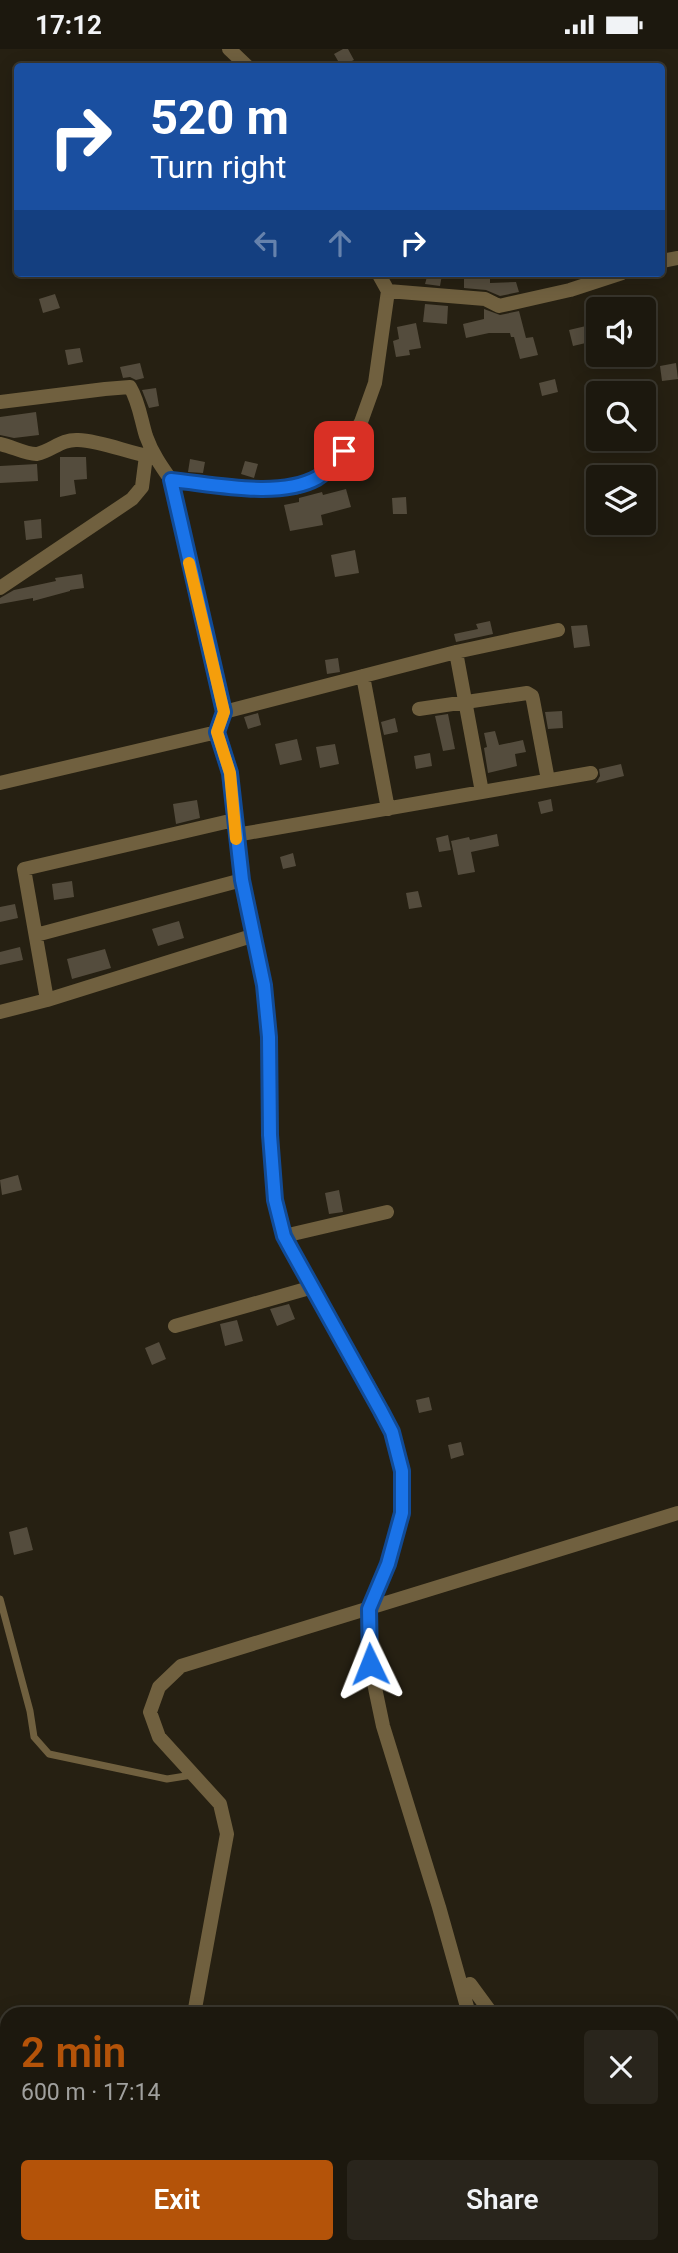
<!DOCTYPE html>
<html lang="en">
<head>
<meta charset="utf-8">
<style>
  :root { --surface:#1c180e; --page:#29251c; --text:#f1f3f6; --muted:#a0a09e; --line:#3a372e; --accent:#b45309 }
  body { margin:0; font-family:Roboto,sans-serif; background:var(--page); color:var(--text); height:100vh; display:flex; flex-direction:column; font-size:26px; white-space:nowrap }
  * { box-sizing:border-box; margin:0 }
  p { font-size:23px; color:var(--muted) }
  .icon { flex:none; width:38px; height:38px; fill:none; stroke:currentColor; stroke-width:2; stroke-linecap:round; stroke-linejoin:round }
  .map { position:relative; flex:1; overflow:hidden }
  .drawer { position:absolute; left:0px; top:1958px; width:679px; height:247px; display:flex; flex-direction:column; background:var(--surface); border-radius:21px 21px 0 0; box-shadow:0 4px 18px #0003,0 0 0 2px var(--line) }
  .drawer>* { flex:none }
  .banner { position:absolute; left:14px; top:14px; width:651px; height:214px; border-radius:7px; box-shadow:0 4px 18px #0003,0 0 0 2px var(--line); background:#1a4fa0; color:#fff; overflow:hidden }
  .fabs { position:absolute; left:586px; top:248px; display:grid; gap:14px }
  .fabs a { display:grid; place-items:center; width:70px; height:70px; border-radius:7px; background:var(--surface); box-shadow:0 4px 18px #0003,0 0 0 2px var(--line); font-size:35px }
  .pin { position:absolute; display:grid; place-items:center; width:60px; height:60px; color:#fff; margin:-30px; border-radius:14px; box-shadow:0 4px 10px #0006 }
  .me { position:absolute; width:77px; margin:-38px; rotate:358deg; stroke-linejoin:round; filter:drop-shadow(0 0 5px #0008) }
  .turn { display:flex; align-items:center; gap:24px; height:147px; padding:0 21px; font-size:32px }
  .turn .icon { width:91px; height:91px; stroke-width:2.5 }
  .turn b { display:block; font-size:49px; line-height:60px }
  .lanes { display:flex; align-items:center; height:66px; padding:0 21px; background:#0003; justify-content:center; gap:35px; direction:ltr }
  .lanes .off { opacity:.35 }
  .round { display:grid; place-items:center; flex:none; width:74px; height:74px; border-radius:7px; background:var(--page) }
  .overview { display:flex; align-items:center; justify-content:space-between; height:119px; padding:0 21px }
  h1 { font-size:42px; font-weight:600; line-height:52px; color:var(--accent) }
  .button { display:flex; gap:14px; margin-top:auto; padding:14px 21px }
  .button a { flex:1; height:80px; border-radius:7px; background:var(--accent); color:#fff; font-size:28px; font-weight:600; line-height:80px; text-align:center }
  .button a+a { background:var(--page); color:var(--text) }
  .status { display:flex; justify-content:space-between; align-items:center; height:49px; padding:0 35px; background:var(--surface); direction:ltr }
  .status svg { height:19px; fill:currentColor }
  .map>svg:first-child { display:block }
  .building { fill:#544c3d }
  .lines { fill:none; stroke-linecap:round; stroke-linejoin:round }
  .service { stroke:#70603f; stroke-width:7 }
  .minor { stroke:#70603f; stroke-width:14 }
  .route-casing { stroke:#114b97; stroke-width:18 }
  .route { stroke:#1a73e8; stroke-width:12 }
  .slow { stroke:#f59e0b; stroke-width:12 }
</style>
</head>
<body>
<div class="status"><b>17:12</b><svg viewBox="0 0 49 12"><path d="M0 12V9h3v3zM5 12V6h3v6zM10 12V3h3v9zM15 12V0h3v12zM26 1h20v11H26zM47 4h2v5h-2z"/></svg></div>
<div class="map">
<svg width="678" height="2204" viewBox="0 0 678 2204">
  <rect width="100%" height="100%" fill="#262012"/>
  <path class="building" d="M343 0H348L354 11 341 17 334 5Z
    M428 224 442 226 440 237 425 235Z
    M464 224H490V234L516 233 519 243 500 247 486 241 464 239Z
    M55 245 60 259 43 264 39 250Z
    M425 255 448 257 447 275 423 273Z
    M484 260 500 266 519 262 526 289 533 288 538 306 520 310 514 288H511L510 284H489L466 289 463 275 484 270Z
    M416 274 421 299 409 301 410 306 396 308 393 292 399 290 397 278Z
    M586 277 590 293 573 297 569 281Z
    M80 299 83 313 68 316 65 301Z
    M140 314 144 329 136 331 130 328 123 329 120 318Z
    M676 314 678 330 662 332 660 317Z
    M555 330 558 343 542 347 539 334Z
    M156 339 159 357 149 359 142 341Z
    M36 363 39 386 14 389 0 386V368Z
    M60 408H86L87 430 74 431 76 445 60 448Z
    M190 410 205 413 203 424 188 423Z
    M245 412 258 415 254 429 241 425Z
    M37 415 38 432 0 434V417Z
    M346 440 351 458 321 466 323 476 290 482 284 456 299 453V449L322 443 323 446Z
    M406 448 407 465H393L392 449Z
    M41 470 42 489 26 491 24 472Z
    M355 501 359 524 335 528 331 506Z
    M82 525 84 539 70 541V542L33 552V549L0 555V549L14 541 56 532 55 529Z
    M490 572 493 585 456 593 454 585 478 580 476 575Z
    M587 576 590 597 574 599 571 577Z
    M338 609 340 623 327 625 325 611Z
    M562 662 563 679 548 680 545 663Z
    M258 664 261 676 248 680 244 668Z
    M448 665 455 700 443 702 435 667Z
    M395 669 398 683 384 686 381 673Z
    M495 682 499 696 523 691 526 703 515 705 517 717 488 724 484 699 487 698 484 684Z
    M297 690 302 711 280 716 275 695Z
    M335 695 339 715 320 719 316 698Z
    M430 704 432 717 416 720 414 707Z
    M621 715 624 727 596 734 600 727 599 720Z
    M551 750 553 762 541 765 538 753Z
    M197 751 200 769 176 775 173 755Z
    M497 785 499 797 471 803 475 823 458 826 451 792 469 788 470 791Z
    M448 786 451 801 439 803 436 789Z
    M293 804 296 817 283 820 280 808Z
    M72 832 74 848 54 851 52 835Z
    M418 842 422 858 409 860 406 844Z
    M15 855 18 869 0 873V858Z
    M179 872 184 889 158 897 152 880Z
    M20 898 23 911 0 916V903Z
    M105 900 111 919 72 930 67 910Z
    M18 1126 22 1141 2 1146 0 1131Z
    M339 1141 343 1163 329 1165 325 1144Z
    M289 1255 295 1270 277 1277 270 1260Z
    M237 1271 243 1292 225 1297 220 1275Z
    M159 1293 166 1310 152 1316 145 1299Z
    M429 1348 432 1361 419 1364 416 1351Z
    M461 1393 464 1406 451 1410 448 1396Z
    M27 1478 33 1501 14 1506 9 1483Z"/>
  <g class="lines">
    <path class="service" d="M0 1550 30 1662 34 1688 49 1705 167 1730 192 1726"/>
    <path class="minor" d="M229 0 248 18
      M662 212 678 209
      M378 224 388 242 375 334 361 373 344 402 320 428 298 438 276 441 171 431 224 663 217 683 230 724 242 831 264 936 269 987 270 1086 275 1151 284 1187 371 1341 392 1383 402 1421V1464L388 1515 369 1560 370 1615 383 1677 439 1858 469 1965
      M388 242 485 250 499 257 570 241 622 224
      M0 353 105 340 130 338C139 353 141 371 146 387 152 404 161 417 171 431
      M0 395C11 397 28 406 37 405 52 402 61 390 78 391 103 392 128 404 153 408
      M0 539 132 450 142 438 146 407
      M456 603 482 743
      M363 627 388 760
      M419 660 527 644 532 647 533 651 548 731
      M224 663 456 603 558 581
      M0 734 217 683
      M236 786 591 724
      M36 886 242 831
      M47 951 24 820 234 771
      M0 963 47 951 255 886
      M284 1187 387 1163
      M175 1277 313 1238
      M470 1935 492 1965
      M194 1965 227 1785 220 1755 159 1688 150 1663 159 1638 181 1617 678 1464
      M672 2037 678 2035
      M158 2198 161 2204
      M534 2198 535 2204"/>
  </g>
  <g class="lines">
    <defs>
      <path id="route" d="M344 402C336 411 327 423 317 429 279 450 213 435 171 431L224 663 217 683 230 724 242 831 264 936 269 988 270 1086 275 1151 284 1187 291 1200 381 1362 392 1383 402 1422V1464L388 1515 369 1560 370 1615"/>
    </defs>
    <use href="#route" class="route-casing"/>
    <use href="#route" class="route"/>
    <path class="slow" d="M189 514 224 663 217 683 230 724 236 790"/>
  </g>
</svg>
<div class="fabs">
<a><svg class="icon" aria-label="sound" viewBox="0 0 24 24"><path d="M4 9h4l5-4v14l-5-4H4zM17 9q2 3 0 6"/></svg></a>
<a><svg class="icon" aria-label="search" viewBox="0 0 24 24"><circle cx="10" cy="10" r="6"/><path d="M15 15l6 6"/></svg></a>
<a><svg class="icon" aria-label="layers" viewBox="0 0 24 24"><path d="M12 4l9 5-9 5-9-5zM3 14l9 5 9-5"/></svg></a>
</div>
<div class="pin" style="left:344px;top:402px;background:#d93025"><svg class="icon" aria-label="arrive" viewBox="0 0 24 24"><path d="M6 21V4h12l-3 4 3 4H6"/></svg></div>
<svg class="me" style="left:370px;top:1615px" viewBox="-20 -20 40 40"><path d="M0-17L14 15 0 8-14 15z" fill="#1a73e8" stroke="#fff" stroke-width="4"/></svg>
<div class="banner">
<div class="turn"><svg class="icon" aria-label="right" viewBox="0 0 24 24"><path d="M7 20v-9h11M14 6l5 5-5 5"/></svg><div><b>520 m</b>Turn right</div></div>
<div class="lanes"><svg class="icon off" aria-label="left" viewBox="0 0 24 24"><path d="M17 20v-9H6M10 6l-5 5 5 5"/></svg><svg class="icon off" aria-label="ahead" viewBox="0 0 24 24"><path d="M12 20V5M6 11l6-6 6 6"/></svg><svg class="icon" aria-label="right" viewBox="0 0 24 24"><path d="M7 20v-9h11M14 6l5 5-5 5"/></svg></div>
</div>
<section class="drawer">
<div class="overview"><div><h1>2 min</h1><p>600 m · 17:14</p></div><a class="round"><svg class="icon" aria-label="close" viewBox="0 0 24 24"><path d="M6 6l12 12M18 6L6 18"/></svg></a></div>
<div class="button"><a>Exit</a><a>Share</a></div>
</section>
</div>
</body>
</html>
